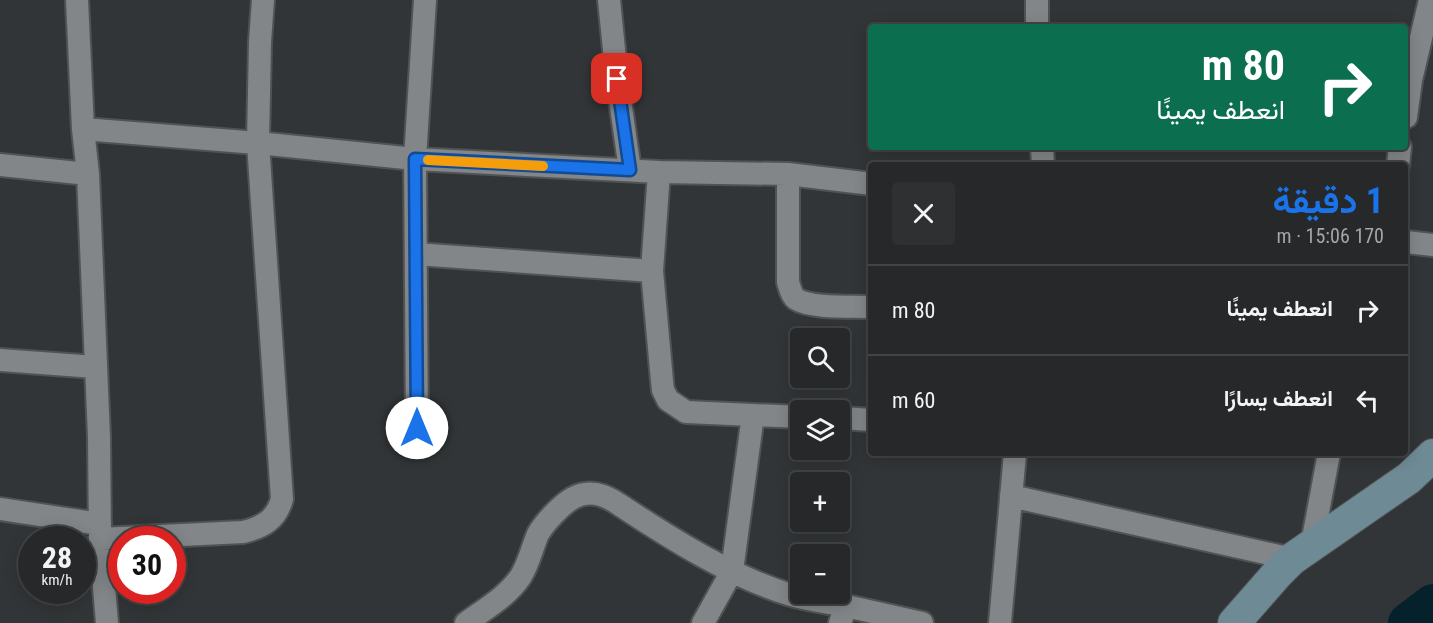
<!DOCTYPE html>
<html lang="ar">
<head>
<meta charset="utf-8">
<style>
  :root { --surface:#262829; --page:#2e3031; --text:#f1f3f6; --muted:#a4a6a8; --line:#424446; --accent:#1a73e8 }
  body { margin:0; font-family:"Roboto Condensed",Vazirmatn,sans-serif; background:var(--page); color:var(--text); direction:rtl; height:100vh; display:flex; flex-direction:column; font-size:22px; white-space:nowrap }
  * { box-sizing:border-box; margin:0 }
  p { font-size:20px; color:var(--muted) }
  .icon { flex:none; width:33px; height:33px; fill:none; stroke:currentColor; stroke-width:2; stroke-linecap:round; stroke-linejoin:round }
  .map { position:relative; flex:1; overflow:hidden; direction:ltr }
  .panel { position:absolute; left:868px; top:162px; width:540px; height:294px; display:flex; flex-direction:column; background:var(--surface); border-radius:6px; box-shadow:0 3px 15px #0003,0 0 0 2px var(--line); direction:rtl }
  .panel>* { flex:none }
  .banner { position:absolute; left:868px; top:24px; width:540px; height:126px; border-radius:6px; box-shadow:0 3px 15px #0003,0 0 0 2px var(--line); direction:rtl; background:#0b6e4f; color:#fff; overflow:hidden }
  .fabs { position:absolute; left:790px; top:328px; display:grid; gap:12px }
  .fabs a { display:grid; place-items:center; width:60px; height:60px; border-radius:6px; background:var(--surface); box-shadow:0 3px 15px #0003,0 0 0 2px var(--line); font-size:30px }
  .speed { position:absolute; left:18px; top:526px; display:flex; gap:12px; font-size:30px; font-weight:700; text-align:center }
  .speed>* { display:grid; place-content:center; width:78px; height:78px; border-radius:50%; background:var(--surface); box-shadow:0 3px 15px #0003,0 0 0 2px var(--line); line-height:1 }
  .speed small { font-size:15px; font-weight:400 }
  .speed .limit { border:9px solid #d22; background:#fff; color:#111 }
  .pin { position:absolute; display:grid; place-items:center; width:51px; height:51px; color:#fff; margin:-26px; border-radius:12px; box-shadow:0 3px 9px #0006 }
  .me { position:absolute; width:66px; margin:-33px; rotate:0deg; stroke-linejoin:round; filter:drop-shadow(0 0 4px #0008) }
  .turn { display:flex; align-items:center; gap:21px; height:126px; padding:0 24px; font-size:27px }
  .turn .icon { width:78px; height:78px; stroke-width:2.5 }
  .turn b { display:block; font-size:42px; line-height:51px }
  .round { display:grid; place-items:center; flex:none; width:63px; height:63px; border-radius:6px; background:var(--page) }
  .summary { display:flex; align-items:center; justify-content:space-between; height:102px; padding:0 24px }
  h1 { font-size:36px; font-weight:700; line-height:45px; color:var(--accent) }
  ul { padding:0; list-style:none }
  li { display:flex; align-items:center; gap:18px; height:90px; padding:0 24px; border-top:2px solid var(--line) }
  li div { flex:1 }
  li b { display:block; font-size:22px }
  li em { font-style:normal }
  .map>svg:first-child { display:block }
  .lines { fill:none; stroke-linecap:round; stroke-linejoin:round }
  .river { stroke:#05222c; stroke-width:40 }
  .street-casing { stroke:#505354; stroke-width:26 }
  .secondary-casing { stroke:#505354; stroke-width:34 }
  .street { stroke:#828688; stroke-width:22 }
  .secondary { stroke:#6e8a94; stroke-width:32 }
  .route-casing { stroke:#114b97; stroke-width:15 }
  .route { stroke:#1a73e8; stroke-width:10 }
  .slow { stroke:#f59e0b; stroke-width:10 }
</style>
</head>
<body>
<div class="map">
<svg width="1433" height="623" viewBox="0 0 1433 623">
  <rect width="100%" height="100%" fill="#323537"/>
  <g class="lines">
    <path class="river" d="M1408 623 1433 604"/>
    <defs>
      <path id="street" d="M77 0 83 129 88 174 99 437 100 539 107 623
        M609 0 617 79 630 170
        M1037 0V27
        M1406 117 1411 80 1430 0
        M83 129 258 143 415 159 659 172 788 174 872 184
        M1042 147 1043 165
        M0 165 88 174
        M1398 165 1400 147
        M788 174V282C790 288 791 295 796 299 812 309 852 306 872 307
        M1406 242 1433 245
        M416 254 652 271 662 381 663 390 668 400 686 412 801 417
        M652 271 659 172
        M0 360 95 367
        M840 418 872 420
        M417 428 415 159 425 0
        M1011 496 1292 559
        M0 509 100 524
        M100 539 243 532C263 527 276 520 282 499L258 143 260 42 263 0
        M1312 544 1329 453
        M846 606 922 623
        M466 623C485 609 508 596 521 576 529 563 532 548 538 534 545 522 561 505 573 498 589 489 606 495 620 505 670 538 730 576 788 594 806 600 827 602 846 606L840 623
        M703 623 732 571 753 415
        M1000 623 1015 453"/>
      <path id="secondary" d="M1234 623 1277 574 1292 559 1409 478 1433 455"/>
    </defs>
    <use href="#street" class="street-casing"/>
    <use href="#secondary" class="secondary-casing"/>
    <use href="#street" class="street"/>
    <use href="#secondary" class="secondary"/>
  </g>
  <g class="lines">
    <defs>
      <path id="route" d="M417 428 415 159 630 170 617 79"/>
    </defs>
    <use href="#route" class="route-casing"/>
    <use href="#route" class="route"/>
    <path class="slow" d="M428 160 543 166"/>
  </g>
</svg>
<div class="fabs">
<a><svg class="icon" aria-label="search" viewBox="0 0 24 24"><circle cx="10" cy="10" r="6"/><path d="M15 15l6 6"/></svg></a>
<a><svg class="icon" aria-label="layers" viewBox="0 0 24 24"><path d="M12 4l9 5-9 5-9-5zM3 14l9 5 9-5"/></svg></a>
<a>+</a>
<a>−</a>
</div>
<div class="speed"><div>28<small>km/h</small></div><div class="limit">30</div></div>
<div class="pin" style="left:617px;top:79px;background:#d93025"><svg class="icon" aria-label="arrive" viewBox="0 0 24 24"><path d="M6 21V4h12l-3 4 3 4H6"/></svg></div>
<svg class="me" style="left:417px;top:428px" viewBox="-20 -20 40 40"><circle r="19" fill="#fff"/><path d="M0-13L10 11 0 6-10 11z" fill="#1a73e8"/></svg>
<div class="banner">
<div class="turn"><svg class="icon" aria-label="right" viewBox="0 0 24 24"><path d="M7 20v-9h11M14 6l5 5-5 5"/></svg><div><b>80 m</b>انعطف يمينًا</div></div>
</div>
<section class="panel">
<div class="summary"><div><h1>1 دقيقة</h1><p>170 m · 15:06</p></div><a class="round"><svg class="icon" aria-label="close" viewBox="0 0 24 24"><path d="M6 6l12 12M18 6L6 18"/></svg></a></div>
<ul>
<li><svg class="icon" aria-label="right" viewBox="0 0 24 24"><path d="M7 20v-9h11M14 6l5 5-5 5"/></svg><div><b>انعطف يمينًا</b></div><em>80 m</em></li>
<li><svg class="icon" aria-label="left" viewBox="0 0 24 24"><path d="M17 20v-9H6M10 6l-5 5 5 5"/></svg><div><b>انعطف يسارًا</b></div><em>60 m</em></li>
</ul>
</section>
</div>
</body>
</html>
